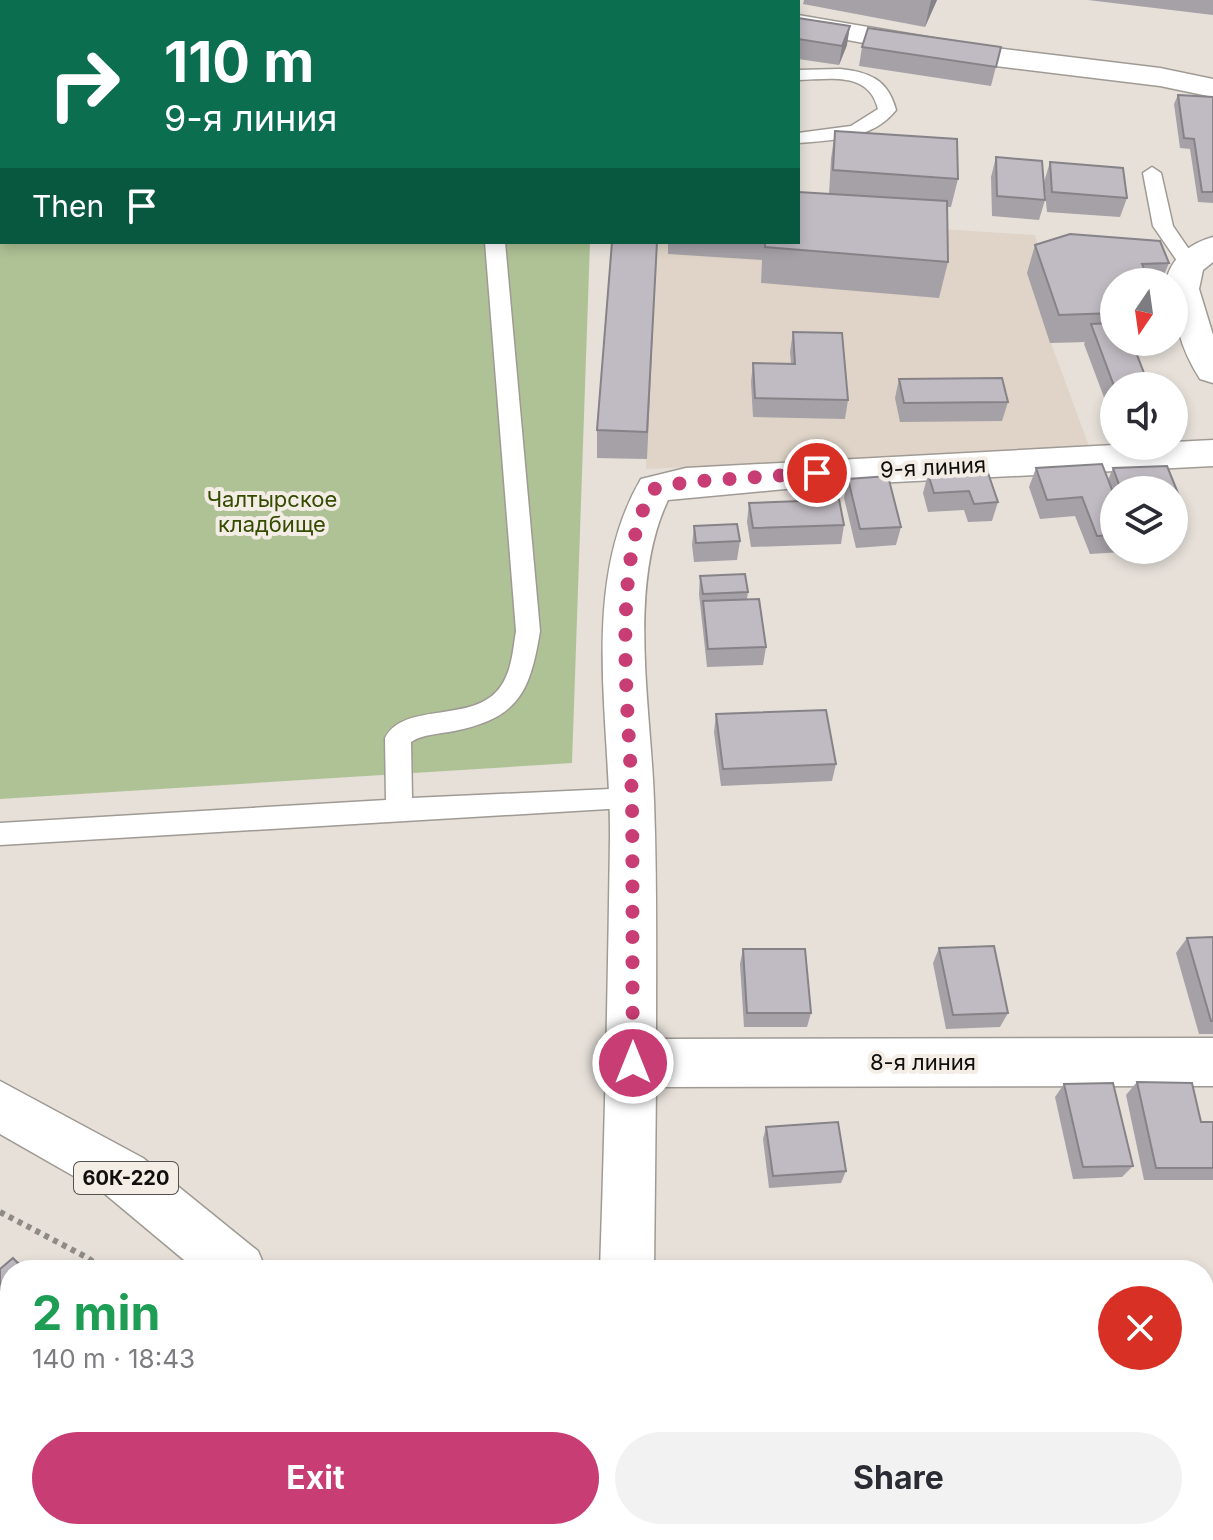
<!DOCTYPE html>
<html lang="en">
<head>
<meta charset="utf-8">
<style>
  :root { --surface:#fff; --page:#f2f2f3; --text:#2b2b33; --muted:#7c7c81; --accent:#c83d73 }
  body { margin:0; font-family:Inter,sans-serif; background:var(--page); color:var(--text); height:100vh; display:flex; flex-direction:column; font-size:30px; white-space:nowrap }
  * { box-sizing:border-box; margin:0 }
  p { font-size:26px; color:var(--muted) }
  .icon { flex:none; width:44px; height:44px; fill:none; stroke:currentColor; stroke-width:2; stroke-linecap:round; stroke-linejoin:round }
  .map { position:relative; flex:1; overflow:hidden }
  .side { position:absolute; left:0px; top:1260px; width:1214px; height:280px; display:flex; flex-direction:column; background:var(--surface); border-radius:32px 32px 0 0; box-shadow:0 4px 12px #0003 }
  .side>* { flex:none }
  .top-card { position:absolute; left:0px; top:0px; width:800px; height:244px; box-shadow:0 4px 12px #0003; background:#0b6e4f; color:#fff; overflow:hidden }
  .needle { width:52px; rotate:193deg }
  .buttons { position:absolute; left:1100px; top:268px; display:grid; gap:16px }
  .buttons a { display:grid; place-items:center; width:88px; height:88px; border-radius:50%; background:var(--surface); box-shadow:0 4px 12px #0003; font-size:40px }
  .pin { position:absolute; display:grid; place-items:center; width:68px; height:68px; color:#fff; margin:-34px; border:4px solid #fff; border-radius:50%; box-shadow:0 2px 8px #0007 }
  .me { position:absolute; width:88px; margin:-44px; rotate:0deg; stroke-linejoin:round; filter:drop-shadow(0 0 6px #0008) }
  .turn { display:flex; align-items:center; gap:28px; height:168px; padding:0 32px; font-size:36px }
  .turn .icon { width:104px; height:104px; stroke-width:2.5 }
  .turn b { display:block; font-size:56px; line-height:68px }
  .then { display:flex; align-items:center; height:76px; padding:0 32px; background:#0003; gap:16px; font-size:30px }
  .round { display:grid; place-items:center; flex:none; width:84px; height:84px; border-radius:42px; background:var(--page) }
  .headline { display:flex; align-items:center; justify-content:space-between; height:136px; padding:0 32px }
  h1 { font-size:48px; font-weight:700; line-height:60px; color:#1e9e55 }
  .cta { display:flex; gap:16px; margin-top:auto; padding:16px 32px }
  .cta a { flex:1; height:92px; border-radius:48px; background:var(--accent); color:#fff; font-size:32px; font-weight:700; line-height:92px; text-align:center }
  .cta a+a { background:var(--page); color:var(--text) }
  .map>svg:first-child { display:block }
  .built { fill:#dfd4c7 }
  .green { fill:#afc296 }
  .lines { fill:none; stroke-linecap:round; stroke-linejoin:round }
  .lane-casing { stroke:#9f9a93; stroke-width:3 }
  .street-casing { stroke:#9f9a93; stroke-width:3 }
  .primary-casing { stroke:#9f9a93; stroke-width:3 }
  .path { stroke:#8e8a85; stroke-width:6; stroke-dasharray:5 5; stroke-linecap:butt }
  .lane { fill:#fff; fill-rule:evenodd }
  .street { fill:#fff; fill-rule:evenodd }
  .primary { fill:#fff; fill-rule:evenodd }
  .wall { fill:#a5a1a7 }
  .shaded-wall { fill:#868388 }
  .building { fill:#c0bbc2; stroke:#868388; stroke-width:2 }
  .route { stroke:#c83d73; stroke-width:14; stroke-dasharray:0 25.2 }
  .labels { text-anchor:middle; stroke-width:8; stroke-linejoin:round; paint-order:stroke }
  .shield { fill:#f3ede6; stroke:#55524e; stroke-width:2 }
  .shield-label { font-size:20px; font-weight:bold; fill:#110f0d }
  .street-label { font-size:22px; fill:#110f0d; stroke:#f3ede6 }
  .park-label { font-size:22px; fill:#344b00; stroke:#f3ede6 }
</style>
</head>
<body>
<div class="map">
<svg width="1213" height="1540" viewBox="0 0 1213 1540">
  <rect width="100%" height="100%" fill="#e6e0d9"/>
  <path class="built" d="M941 229 1035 235 1039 249 1153 254 1163 282H1114V341L1051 343 1090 449 646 469V459L597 458 614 242H798Z"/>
  <path class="green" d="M0 0H598L2 2V242H590L572 763 0 799Z"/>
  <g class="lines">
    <defs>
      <path id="lane" d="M465 0H481V2H465Z
        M840 69C870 72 888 80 896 110 872 140 833 140 798 143V133L851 126 878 109C869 71 830 79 798 80V70Z
        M1152 167 1161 173 1173 226 1199 264 1196 268H1182L1153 226 1143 173Z
        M485 242H505L540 631C530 693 518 718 454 731 440 734 423 734 411 742L412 798 632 788 641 791 645 799 641 807 0 845V823L386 800 385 738C405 700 475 725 501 686 512 670 513 649 516 631Z"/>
      <path id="street" d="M746 0H774L745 2Z
        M798 15 979 46 1160 68 1213 79V97L1160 86 979 64 798 31Z
        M1213 237V262L1203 270 1199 289 1213 335V383L1200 379C1179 345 1174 322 1174 282H1166C1170 258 1191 243 1213 237Z
        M1213 440V466L817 486 668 500C627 586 651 708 654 801 657 880 656 960 656 1039L1213 1038V1086L656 1087 654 1270H600C605 1126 608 982 610 838 611 722 579 585 641 479L686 468 1114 445 1174 446V442Z
        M582 1530H642L640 1540H580Z"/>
      <path id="primary" d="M0 1081 143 1158 258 1251 266 1270H196L105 1194 0 1134Z
        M427 1530H489L493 1540H431Z"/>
    </defs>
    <use href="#lane" class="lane-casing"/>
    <use href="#street" class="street-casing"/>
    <use href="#primary" class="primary-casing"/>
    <path class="path" d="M0 1212 88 1258 103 1270
      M327 1530 333 1540"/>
    <use href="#lane" class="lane"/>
    <use href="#street" class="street"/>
    <use href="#primary" class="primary"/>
  </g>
  <path class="wall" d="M804 0H937L925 27 803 4Z
    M1088 0H1213V15Z
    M798 18 847 45 839 65 798 59Z
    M862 47H1001L991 86 859 66Z
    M1178 95 1213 97V203L1198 202 1190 149 1180 148 1174 104Z
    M835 131 958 179 951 207H947L948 262 939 298 761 283 762 260 668 254V242H798L829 194 831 159Z
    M996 157 1045 200 1039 220 992 216 991 177Z
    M1050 162 1127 198 1120 217 1047 212 1044 182Z
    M657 242 647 459 597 458V430Z
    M1035 245 1169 263 1161 282H1114V424L1084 344 1085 342 1050 343 1027 273Z
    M793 332 848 400 845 419 753 417 751 382 753 363H791L790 352Z
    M899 379 1008 402 1002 421 900 422 895 398Z
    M1174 402 1181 418 1174 433Z
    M1102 464 1108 480 1113 468 1167 466 1182 503 1174 520V490H1114V550H1123L1122 552 1090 554 1075 516 1040 519 1029 487 1036 468Z
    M928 474 998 502 992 521 968 522 964 510 928 512 923 493Z
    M848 479 901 527 896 545 856 548 844 498Z
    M799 490 844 525 841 544 751 547 747 522 749 503 797 501Z
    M694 526 740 541 737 560 694 562 692 545Z
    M700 576 748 592 747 599 766 647 763 665 707 667 699 594Z
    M716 714 836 764 832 781 721 786 714 732Z
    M1213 937V1034H1199L1176 953 1187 938Z
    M939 948 1008 1013 1000 1027 946 1029 933 963Z
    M743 949 811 1013 807 1027H744L740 964Z
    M1137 1082 1201 1122H1213V1180H1144L1126 1095Z
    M1064 1084 1133 1166 1122 1177 1073 1179 1055 1097Z
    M766 1127 846 1171 841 1183 769 1188 763 1139Z"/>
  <path class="shaded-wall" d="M931 0H937L925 27Z
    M850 26 847 45 839 65 842 46Z
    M13 1258 26 1267 28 1270H24Z
    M10 1375V1390L0 1385Z
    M190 1530H207L191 1540H174Z"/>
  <path class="building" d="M655 0H672L686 2H655Z
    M798 18 850 26 842 46 798 39Z
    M868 28 1001 47 996 67 862 47Z
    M1178 95 1213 97V192H1202L1194 139 1184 138Z
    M835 131 957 139 958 179 833 170Z
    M996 157 1042 161 1045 200 997 196Z
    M1050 162 1123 168 1127 198 1052 192Z
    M798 192 947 201 948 262 765 247V242H798Z
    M1070 234 1160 241 1169 263 1142 264 1150 282H1114V313L1059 315 1035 245Z
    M612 242H657L647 432 597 430Z
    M1114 323V342H1132L1149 386H1114L1091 324Z
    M793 332 842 333 848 400 755 398 753 363 795 364Z
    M1002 378 1008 402 904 403 899 379Z
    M1174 402 1181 418H1174Z
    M1102 464 1114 495V535L1097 536 1082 497 1047 500 1036 468Z
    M1167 466 1182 503H1174V490H1121L1113 468Z
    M987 470 998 502 974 504 969 491 934 493 928 474Z
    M888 476 901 527 860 529 848 479Z
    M837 489 844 525 753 528 749 503 801 501 799 490Z
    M737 524 740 541 696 543 694 526Z
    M745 574 748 592 703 594 700 576Z
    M759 599 766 647 708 649 703 601Z
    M826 710 836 764 723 769 716 714Z
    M1213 937V1021H1211L1187 938Z
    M994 946 1008 1013 953 1015 939 948Z
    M743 949H805L811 1013H747Z
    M1137 1082 1192 1083 1201 1122H1213V1168H1156Z
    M1113 1083 1133 1166 1083 1167 1064 1084Z
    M838 1122 846 1171 773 1176 766 1127Z
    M13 1258 24 1270H10V1375L0 1385V1269Z
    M10 1428V1468L0 1451V1436Z
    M123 1530H190L174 1540H127Z"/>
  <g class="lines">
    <path class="route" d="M633 1063C632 976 633 888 632 801 630 721 609 555 654 489L686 482 817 473"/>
  </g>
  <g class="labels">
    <rect class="shield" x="74" y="1162" width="104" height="32" rx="6"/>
    <g class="shield-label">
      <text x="126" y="1185">60К-220</text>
    </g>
    <g class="street-label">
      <text transform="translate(933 467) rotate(-3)" y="8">9-я линия</text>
      <text x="923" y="1070">8-я линия</text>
    </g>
    <g class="park-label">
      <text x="272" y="507">Чалтырское<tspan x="272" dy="25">кладбище</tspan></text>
    </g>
  </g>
</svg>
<div class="buttons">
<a><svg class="needle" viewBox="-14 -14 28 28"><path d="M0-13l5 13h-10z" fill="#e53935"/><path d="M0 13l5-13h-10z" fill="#7c7c81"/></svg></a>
<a><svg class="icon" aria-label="sound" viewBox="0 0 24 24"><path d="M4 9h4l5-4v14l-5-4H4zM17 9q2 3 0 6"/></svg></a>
<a><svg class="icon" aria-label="layers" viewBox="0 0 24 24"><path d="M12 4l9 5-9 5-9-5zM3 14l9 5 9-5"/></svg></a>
</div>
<div class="pin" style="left:817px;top:473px;background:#d93025"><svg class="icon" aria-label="arrive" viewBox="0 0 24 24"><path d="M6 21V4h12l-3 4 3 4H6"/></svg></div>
<svg class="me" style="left:633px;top:1063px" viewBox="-20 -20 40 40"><circle r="17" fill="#c83d73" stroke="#fff" stroke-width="3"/><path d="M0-11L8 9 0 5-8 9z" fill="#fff"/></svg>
<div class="top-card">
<div class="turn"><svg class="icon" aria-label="right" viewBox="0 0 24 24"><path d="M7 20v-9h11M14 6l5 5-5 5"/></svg><div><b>110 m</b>9-я линия</div></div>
<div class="then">Then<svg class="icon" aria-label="arrive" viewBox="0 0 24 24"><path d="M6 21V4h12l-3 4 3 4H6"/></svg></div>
</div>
<section class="side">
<div class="headline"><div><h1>2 min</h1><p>140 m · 18:43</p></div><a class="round" style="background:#d93025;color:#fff"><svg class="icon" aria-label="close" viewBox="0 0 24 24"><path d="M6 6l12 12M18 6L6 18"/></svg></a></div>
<div class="cta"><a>Exit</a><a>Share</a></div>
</section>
</div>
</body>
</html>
